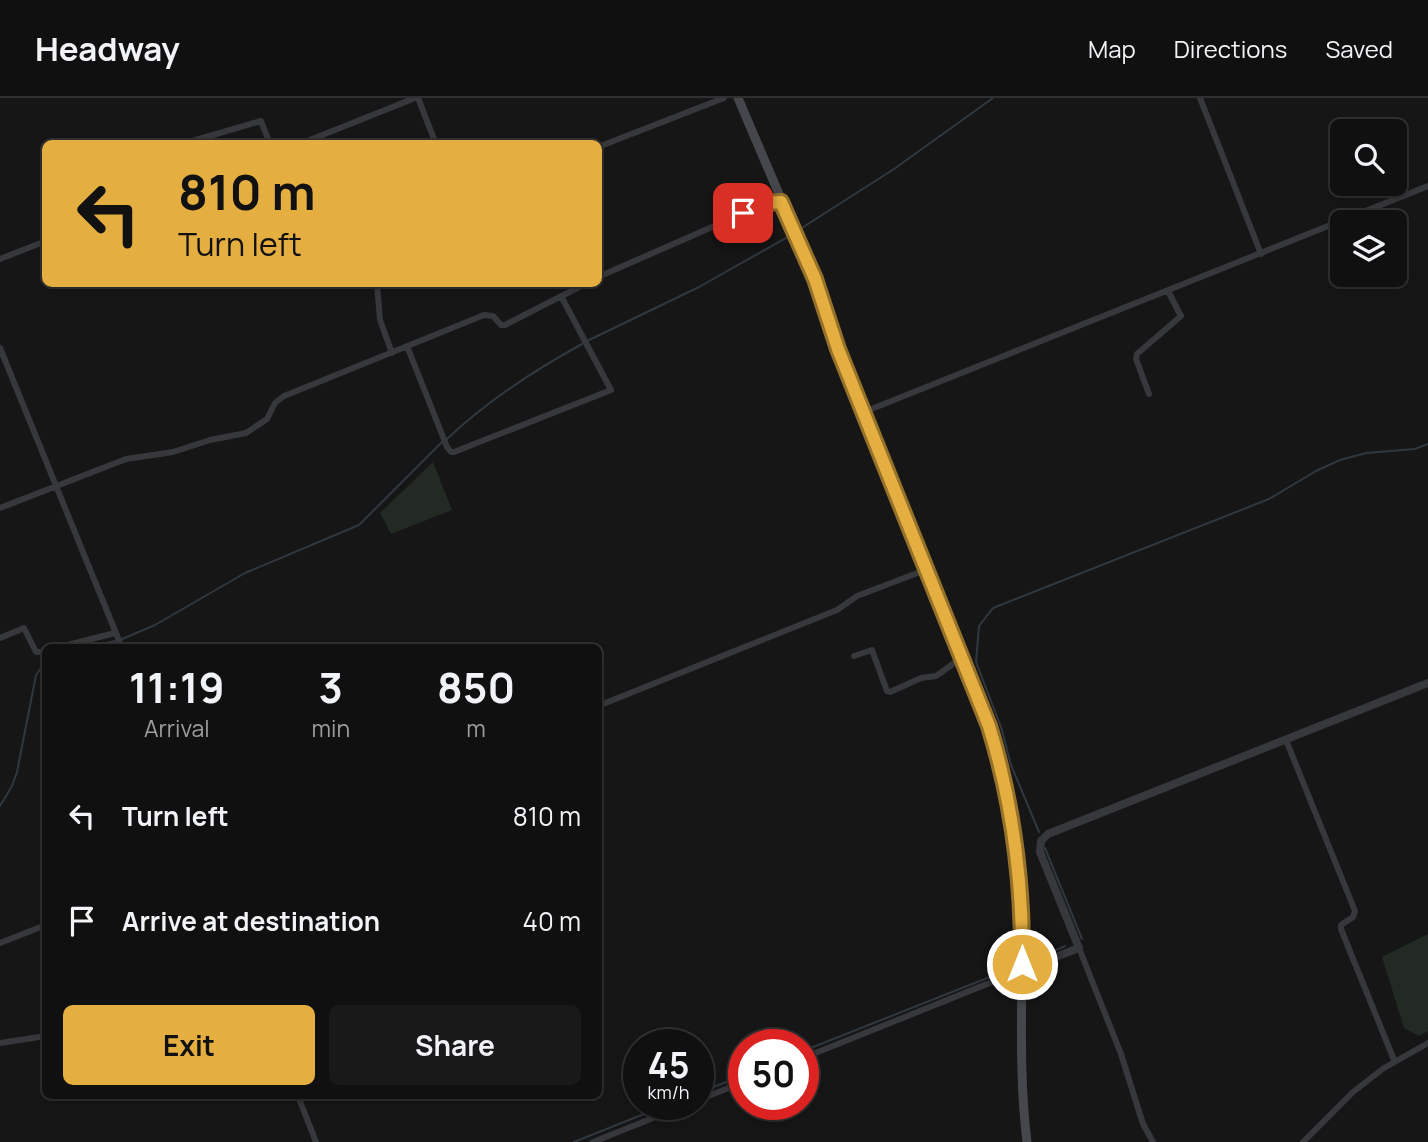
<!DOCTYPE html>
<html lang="en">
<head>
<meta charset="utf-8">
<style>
  :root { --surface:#101011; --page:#19191a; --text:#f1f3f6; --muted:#9c9d9f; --line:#303031; --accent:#e5ae40 }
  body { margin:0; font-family:Manrope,sans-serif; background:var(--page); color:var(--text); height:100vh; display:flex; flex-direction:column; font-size:26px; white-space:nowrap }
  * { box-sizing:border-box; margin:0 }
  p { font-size:23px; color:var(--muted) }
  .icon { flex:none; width:38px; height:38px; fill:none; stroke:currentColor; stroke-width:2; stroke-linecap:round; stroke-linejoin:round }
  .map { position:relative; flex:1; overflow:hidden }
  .sheet { position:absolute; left:42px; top:546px; width:560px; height:455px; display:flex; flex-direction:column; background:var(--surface); border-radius:10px; box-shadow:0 4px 10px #0003,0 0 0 2px var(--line) }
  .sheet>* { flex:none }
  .guide { position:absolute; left:42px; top:42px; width:560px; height:147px; border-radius:10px; box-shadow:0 4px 10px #0003,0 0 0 2px var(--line); background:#e5ae40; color:#111; overflow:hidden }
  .controls { position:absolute; left:1330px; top:21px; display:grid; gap:14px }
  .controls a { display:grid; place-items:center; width:77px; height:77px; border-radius:10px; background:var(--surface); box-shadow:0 4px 10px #0003,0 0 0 2px var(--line); font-size:35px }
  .speed { position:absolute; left:623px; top:931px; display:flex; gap:14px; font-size:35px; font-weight:700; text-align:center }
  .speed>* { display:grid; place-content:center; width:91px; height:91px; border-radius:50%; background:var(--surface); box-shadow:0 4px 10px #0003,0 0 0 2px var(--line); line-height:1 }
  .speed small { font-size:18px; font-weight:400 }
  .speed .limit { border:10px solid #d22; background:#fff; color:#111 }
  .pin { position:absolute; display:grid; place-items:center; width:60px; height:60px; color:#fff; margin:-30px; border-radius:14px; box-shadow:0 4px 10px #0006 }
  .me { position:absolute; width:77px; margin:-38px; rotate:0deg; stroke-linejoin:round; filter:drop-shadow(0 0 5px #0008) }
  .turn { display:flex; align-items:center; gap:24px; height:147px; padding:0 21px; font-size:32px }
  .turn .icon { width:91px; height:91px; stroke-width:2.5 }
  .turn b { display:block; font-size:49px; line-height:60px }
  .eta { display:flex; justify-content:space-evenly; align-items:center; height:119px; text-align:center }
  .eta b { font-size:42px; font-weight:700; line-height:49px }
  .primary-button { display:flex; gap:14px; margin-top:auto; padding:14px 21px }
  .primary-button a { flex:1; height:80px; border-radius:10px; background:var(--accent); color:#111; font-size:28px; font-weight:700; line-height:80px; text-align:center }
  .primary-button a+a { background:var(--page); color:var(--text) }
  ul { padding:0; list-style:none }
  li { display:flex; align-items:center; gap:21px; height:105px; padding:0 21px }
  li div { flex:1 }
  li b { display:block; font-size:26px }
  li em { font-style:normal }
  header { display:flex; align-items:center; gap:42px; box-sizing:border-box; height:98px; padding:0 35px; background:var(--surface); border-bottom:2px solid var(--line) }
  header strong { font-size:33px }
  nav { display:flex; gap:38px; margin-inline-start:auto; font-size:24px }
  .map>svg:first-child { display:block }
  .green { fill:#222a23 }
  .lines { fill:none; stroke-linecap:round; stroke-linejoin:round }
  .stream { stroke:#30383f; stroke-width:2 }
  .minor { stroke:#37383c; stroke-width:6 }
  .tertiary { stroke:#37383c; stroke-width:8 }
  .secondary { stroke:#45474c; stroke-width:9 }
  .route-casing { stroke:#95712a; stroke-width:18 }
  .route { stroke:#e5ae40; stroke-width:12 }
</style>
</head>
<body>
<header>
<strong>Headway</strong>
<nav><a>Map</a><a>Directions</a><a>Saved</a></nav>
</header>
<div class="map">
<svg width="1428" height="1044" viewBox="0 0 1428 1044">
  <rect width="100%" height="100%" fill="#161617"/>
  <path class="green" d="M433 364 452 412 391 436 380 415Z
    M1428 836V933L1419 938 1404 930 1382 859Z"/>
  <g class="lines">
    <path class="stream" d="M797 133 894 71 993 0
      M587 243 699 189 793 136
      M447 341C488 302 533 273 582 246
      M120 542 155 527 245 475 359 427 442 344
      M85 550 115 543
      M0 708 12 688 17 674 36 577 46 563
      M1039 734 1011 667 1001 629 976 564 979 528 993 510 1269 401 1316 373 1340 362 1366 355 1415 351 1428 346
      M1045 750 1082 841
      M1039 860 1065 848
      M803 953 1010 871
      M698 995 744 977
      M574 1044 669 1006"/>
    <path class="minor" d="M418 0 436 46
      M1200 0 1261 156
      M182 46 261 23 270 46
      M300 46 415 0
      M598 49 724 0
      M0 161 46 143
      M598 179 767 105 781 104
      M377 186 380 222 392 255
      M407 248 447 349 451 354H454L611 292 561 198
      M0 250 122 550
      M1149 296 1136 261 1137 256 1181 218 1168 193
      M864 314 1428 88
      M0 410 126 361 173 354 210 342 246 335 267 321 275 305 284 298 484 217 493 218 501 227H505L585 186
      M0 540 24 530 36 554H46
      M56 550 115 535
      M854 558 872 552 887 593 890 594 921 580 936 578 963 559
      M598 608 837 512 857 498 928 471
      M1286 642 1355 813 1353 819 1341 827V831L1394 962
      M0 845 46 827
      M1079 850 1121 956 1143 1026 1153 1044
      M0 945 46 938
      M803 960 1022 872
      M298 998 316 1044
      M698 1002 744 984
      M593 1044 688 1006
      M1303 1044 1353 994 1384 970 1428 945"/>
    <path class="tertiary" d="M1022 872 1079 850 1040 754 1041 743 1048 736 1428 585"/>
    <path class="secondary" d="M738 0 825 204 838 251C873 336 908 421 942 506 971 580 1002 653 1015 732 1030 836 1014 940 1027 1044"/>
  </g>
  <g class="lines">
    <defs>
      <path id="route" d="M743 115 767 105 781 104 815 181 838 251 989 628C1013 706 1023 784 1022 866"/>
    </defs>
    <use href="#route" class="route-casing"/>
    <use href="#route" class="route"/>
  </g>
</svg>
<div class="controls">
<a><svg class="icon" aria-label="search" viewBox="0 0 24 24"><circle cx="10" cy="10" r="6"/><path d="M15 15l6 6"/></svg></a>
<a><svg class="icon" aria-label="layers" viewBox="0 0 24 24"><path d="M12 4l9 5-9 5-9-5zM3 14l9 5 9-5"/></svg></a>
</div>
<div class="speed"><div>45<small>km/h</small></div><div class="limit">50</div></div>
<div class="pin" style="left:743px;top:115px;background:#d93025"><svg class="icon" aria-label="arrive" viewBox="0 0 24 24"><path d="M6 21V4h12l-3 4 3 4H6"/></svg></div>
<svg class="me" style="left:1022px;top:866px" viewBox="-20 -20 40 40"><circle r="17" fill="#e5ae40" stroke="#fff" stroke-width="3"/><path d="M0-11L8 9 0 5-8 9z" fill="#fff"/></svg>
<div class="guide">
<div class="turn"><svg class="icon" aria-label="left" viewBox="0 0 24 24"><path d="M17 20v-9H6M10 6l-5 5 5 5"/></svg><div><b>810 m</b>Turn left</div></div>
</div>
<section class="sheet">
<div class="eta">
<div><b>11:19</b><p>Arrival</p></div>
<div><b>3</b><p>min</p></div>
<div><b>850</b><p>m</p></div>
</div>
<ul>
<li><svg class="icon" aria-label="left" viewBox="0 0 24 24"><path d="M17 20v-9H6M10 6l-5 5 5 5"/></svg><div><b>Turn left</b></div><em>810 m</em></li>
<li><svg class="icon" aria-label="arrive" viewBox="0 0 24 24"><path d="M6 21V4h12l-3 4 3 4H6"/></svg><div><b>Arrive at destination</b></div><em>40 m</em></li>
</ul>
<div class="primary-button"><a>Exit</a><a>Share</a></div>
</section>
</div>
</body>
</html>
